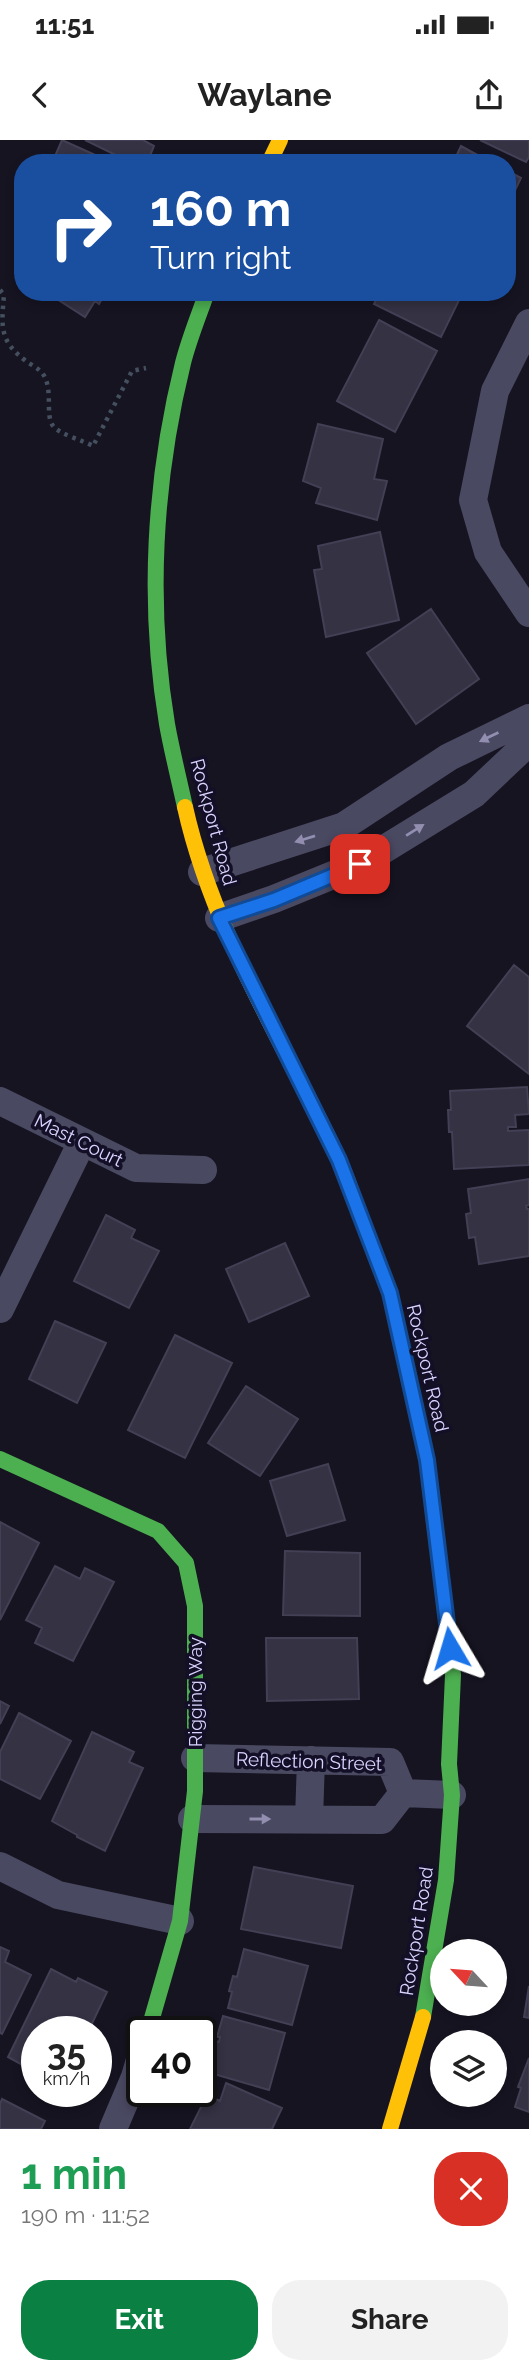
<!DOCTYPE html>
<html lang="en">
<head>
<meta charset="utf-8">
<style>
  :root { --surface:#fff; --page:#f2f2f2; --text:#222; --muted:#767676; --accent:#0b8043 }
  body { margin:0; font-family:Raleway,sans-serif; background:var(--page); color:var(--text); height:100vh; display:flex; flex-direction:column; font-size:26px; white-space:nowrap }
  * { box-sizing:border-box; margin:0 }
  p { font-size:23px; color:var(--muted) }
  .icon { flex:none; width:38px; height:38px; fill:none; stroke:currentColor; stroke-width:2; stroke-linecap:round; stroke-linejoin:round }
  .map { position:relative; height:1989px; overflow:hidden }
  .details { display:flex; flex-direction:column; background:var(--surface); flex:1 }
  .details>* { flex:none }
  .top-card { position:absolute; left:14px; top:14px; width:502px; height:147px; border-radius:28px; box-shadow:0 4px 10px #0003; background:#1a4fa0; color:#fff; overflow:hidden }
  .needle { width:46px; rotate:296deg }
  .buttons { position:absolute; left:430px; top:1799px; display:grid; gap:14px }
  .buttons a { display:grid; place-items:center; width:77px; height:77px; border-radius:50%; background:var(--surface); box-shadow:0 4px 10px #0003; font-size:35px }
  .speed { position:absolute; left:21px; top:1876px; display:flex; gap:14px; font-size:35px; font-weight:700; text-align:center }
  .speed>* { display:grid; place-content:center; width:91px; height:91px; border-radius:50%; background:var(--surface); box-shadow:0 4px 10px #0003; line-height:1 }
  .speed small { font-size:18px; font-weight:400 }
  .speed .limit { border:4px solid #111; border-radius:10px; background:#fff; color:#111 }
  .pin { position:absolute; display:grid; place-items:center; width:60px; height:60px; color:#fff; margin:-30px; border-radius:14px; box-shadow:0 4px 10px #0006 }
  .me { position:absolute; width:77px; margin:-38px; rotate:353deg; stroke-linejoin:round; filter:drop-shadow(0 0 5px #0008) }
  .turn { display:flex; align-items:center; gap:24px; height:147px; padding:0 21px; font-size:32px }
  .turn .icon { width:91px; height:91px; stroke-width:2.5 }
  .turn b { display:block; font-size:49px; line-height:60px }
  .round { display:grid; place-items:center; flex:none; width:74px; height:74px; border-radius:28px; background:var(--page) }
  .headline { display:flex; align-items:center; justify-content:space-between; height:119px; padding:0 21px }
  h1 { font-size:42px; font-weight:700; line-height:52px; color:#1e9e55 }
  .cta { display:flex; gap:14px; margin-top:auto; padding:14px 21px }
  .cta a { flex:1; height:80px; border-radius:28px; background:var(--accent); color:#fff; font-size:28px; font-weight:700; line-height:80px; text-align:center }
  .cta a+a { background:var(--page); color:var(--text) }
  .status { display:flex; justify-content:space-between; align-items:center; height:49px; padding:0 35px; background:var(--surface); direction:ltr }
  .status svg { height:19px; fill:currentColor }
  header { display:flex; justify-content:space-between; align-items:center; height:91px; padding:0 21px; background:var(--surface); font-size:32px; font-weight:700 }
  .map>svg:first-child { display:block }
  .building { fill:#343243; stroke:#433f54; stroke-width:2 }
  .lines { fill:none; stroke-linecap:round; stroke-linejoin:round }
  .path { stroke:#44505f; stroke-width:4.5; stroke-dasharray:3.5 5; stroke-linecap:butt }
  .street { stroke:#4a4962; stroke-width:28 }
  .fast { stroke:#4caf50; stroke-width:16 }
  .slow { stroke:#ffc107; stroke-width:16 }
  .oneway { fill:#928eb0 }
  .route-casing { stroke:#114b97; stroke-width:18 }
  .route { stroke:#1a73e8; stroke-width:12 }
  .labels { text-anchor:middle; stroke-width:7; stroke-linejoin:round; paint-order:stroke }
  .street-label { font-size:19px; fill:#d9d4ff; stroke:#130f26 }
</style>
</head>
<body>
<div class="status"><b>11:51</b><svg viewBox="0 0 49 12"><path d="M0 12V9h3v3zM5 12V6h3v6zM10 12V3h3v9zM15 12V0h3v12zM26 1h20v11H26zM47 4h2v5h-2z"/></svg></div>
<header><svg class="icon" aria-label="back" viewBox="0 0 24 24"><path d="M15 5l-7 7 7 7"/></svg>Waylane<svg class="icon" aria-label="share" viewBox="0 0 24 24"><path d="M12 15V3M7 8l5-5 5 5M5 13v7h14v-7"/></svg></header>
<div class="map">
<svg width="529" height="1989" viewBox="0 0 529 1989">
  <rect width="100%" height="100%" fill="#161421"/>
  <path class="building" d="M62 0 113 23H52Z
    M85 0H143L154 6 147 23H132Z
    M480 0H529V17L526 22Z
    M461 6 492 23H453Z
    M508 31 521 38 508 65Z
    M46 152H106L99 164 95 161 85 177Z
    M380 152H463L441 197 374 164Z
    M379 180 437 211 395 292 337 261Z
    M318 284 383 299 374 339 387 341 377 380 316 363 321 348 303 341Z
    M380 392 399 480 326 497 314 430 322 429 318 406Z
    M431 469 479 539 416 584 367 513Z
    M514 825 529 837V934L467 886Z
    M527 947 529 974 515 975 516 987H508V991L529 990V1025L454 1029 452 992H449L448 970H451L450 951Z
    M529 1039V1065L526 1066 527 1069H529V1116L479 1124 475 1097 469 1098 466 1074 471 1073 468 1049Z
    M106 1075 135 1090 131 1098 159 1111 129 1168 74 1141Z
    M285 1103 309 1156 249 1182 226 1129Z
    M55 1181 106 1203 77 1263 29 1239Z
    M175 1195 232 1223 185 1318 128 1290Z
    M246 1246 298 1279 260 1336 208 1303Z
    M328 1324 345 1380 287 1396 270 1341Z
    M0 1382 39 1403 0 1480Z
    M285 1411 360 1413V1476L283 1475Z
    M55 1426 80 1439 85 1428 114 1442 73 1521 35 1503 42 1488 26 1480Z
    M266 1498H357L359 1559 267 1561Z
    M0 1561 9 1566 0 1584Z
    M19 1573 71 1601 40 1659 0 1639V1612Z
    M92 1592 134 1612 129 1622 143 1628 105 1711 77 1697V1695L52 1681Z
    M254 1727 353 1746 341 1808 241 1789Z
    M0 1807 9 1811 5 1822 31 1835 2 1894 0 1893Z
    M244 1809 308 1826 292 1885 228 1868 232 1852 229 1851 233 1836 237 1837Z
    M51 1829 76 1842 78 1838 107 1852 88 1892H37V1933L8 1917Z
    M529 1846V1878L524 1877Z
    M223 1876 285 1893 269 1950 207 1932 215 1901 219 1902 220 1897H217Z
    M529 1918V1972L515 1967 521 1948 518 1947Z
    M226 1943 282 1968 272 1989H190L207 1955 220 1961Z
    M2 1959 45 1981 41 1989H0V1964Z"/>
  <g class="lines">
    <path class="path" d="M0 150 4 155C1 189 0 201 26 221 31 225 40 229 43 234 54 250 44 277 54 287 60 294 84 301 93 306L132 231 146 228"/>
    <path class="street" d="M529 183 495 251 473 360 488 412 529 473
      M202 732 344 686 449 617 529 578
      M219 778 274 759 360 724 474 654 529 602
      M0 961 136 1028 203 1030
      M0 1169 82 1002
      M195 1618 390 1622 403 1653
      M403 1653 452 1655
      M192 1679 382 1680 403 1653
      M309 1679 311 1620
      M0 1726 58 1755 180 1781
      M113 1989 135 1937 142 1913"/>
    <path class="fast" d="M185 667C179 639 172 612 167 584 147 464 154 340 183 223 189 199 199 175 207 152
      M361 1077 390 1153 427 1320 453 1535 449 1624 452 1655 446 1740 423 1877
      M0 1319 158 1391 186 1423 195 1466V1651L180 1781 148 1892"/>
    <path class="slow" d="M269 23 280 0
      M185 667C213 793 284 902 338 1018 347 1037 353 1057 361 1077
      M390 1989 423 1877"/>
  </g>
  <defs><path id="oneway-solid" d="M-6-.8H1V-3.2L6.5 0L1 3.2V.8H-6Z" transform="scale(1.75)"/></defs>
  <g class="oneway">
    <use href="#oneway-solid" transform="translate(489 597) rotate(154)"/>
    <use href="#oneway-solid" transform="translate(415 690) rotate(-32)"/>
    <use href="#oneway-solid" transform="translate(305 699) rotate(163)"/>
    <use href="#oneway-solid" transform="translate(260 1679)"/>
  </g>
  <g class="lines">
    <defs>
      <path id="route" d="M360 724 274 760 219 778 339 1020 390 1153 427 1320 450 1508"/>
    </defs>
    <use href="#route" class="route-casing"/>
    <use href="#route" class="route"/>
  </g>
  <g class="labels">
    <g class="street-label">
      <text transform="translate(214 682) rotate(75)" y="7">Rockport Road</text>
      <text transform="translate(79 1000) rotate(26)" y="7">Mast Court</text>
      <text transform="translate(428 1228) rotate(77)" y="7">Rockport Road</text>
      <text transform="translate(195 1552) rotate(-90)" y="7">Rigging Way</text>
      <text transform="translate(309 1621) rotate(2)" y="7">Reflection Street</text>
      <text transform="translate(416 1791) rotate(-81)" y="7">Rockport Road</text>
    </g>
  </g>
</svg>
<div class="buttons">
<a><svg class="needle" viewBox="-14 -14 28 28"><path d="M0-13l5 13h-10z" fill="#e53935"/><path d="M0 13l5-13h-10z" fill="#767676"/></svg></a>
<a><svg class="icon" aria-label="layers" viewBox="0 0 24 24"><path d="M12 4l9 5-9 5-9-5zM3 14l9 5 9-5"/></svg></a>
</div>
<div class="speed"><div>35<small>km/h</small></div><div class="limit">40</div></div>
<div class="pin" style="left:360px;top:724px;background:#d93025"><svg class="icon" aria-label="arrive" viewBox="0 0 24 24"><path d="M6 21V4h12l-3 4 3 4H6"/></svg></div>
<svg class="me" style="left:450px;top:1508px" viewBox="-20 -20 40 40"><path d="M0-17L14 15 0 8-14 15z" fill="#1a73e8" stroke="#fff" stroke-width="4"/></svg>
<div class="top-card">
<div class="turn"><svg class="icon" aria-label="right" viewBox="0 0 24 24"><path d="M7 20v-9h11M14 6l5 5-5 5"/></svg><div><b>160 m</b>Turn right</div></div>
</div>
</div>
<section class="details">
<div class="headline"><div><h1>1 min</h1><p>190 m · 11:52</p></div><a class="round" style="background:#d93025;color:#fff"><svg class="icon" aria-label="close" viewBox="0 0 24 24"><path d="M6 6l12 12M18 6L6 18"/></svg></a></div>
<div class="cta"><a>Exit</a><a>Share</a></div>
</section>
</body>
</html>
